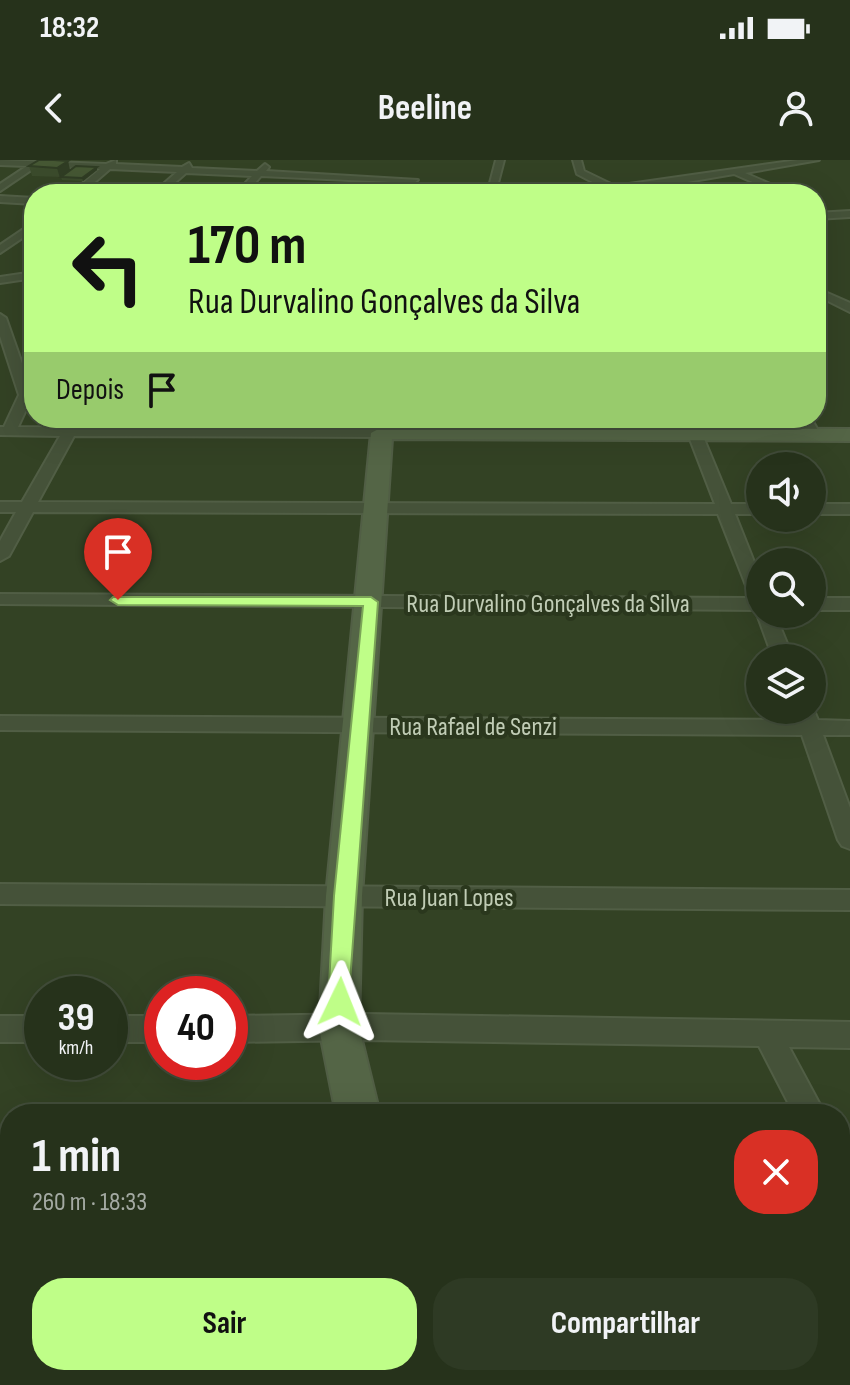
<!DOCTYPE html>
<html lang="pt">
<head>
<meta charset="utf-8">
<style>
  :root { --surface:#26321b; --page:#2e3a24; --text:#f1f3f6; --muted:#a4aaa3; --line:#424d3a; --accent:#bffe88 }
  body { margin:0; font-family:"Sofia Sans Condensed",sans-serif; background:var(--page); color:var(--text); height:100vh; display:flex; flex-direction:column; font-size:30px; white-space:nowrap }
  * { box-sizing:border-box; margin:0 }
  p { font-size:26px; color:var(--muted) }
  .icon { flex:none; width:44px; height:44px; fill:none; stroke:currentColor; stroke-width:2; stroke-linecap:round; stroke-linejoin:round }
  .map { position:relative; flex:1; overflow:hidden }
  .details { position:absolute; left:0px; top:944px; width:850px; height:282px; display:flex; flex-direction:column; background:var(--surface); border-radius:32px 32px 0 0; box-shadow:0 8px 32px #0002,0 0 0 2px var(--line) }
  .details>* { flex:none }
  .hud { position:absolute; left:24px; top:24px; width:802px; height:244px; border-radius:32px; box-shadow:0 8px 32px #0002,0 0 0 2px var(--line); background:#bffe88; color:#111; overflow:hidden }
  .tools { position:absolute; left:746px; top:292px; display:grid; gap:16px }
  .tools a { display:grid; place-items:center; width:80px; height:80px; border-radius:50%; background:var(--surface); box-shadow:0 8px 32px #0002,0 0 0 2px var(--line); font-size:40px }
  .speed { position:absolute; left:24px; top:816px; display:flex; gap:16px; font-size:40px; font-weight:700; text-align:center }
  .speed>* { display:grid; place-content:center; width:104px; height:104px; border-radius:50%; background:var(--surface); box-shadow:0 8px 32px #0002,0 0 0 2px var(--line); line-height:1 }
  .speed small { font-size:20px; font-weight:400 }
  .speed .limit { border:12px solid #d22; background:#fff; color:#111 }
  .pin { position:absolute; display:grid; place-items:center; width:68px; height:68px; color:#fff; margin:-82px -34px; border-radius:50% 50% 50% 0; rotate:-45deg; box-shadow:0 0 8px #0007 }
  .pin .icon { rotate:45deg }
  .me { position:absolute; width:88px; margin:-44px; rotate:2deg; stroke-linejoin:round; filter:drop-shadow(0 0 6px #0008) }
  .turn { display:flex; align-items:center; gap:28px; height:168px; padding:0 32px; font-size:36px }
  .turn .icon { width:104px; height:104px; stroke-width:2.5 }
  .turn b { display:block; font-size:56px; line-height:68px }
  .then { display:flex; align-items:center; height:76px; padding:0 32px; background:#0003; gap:16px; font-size:30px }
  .round { display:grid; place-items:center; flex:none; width:84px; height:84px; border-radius:32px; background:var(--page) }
  .overview { display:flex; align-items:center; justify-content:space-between; height:136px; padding:0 32px }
  h1 { font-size:48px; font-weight:700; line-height:60px }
  .button { display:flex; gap:16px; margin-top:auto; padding:16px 32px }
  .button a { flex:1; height:92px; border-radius:32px; background:var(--accent); color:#111; font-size:32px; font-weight:700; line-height:92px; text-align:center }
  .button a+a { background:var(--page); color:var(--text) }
  .status { display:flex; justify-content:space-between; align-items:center; height:56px; padding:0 40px; background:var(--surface); direction:ltr }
  .status svg { height:22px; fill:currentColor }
  header { display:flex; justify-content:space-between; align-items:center; height:104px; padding:0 32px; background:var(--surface); font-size:36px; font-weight:700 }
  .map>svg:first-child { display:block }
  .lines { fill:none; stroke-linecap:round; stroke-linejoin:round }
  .street-casing { stroke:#515e45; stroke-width:4 }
  .secondary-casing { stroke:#515e45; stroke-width:4 }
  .street { fill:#455239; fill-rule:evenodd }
  .secondary { fill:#546546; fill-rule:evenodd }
  .wall { fill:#3b4b2c }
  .shaded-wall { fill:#303d24 }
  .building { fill:#455733; stroke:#303d24; stroke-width:2 }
  .route { fill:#bffe88; stroke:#7ca558; stroke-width:2 }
  .labels { text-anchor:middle; stroke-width:8; stroke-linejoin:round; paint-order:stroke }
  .street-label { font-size:26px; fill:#c0ccb5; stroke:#2a371d }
</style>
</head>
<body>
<div class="status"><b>18:32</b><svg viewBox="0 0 49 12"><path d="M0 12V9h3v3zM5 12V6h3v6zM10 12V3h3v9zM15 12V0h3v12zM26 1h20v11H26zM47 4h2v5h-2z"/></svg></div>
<header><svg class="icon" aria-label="back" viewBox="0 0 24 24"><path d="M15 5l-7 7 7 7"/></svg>Beeline<svg class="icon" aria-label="person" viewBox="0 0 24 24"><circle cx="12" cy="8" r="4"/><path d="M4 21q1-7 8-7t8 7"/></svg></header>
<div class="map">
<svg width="850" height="1225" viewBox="0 0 850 1225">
  <rect width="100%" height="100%" fill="#334224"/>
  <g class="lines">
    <defs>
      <path id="street" d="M0 0 106 4 116 0V4L182 7 189 3 192 8 257 11 265 4 269 7 266 11 418 20 414 23 261 16 245 34H235L252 16 186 13 162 34H152L177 12 110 9 81 34H70L100 9 37 6 0 31V24L27 6 0 5Z
        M496 0H504L498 23 494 26 490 23Z
        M573 0H581L584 11 615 26 798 0H819L745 13 793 34H780L734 14 617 34H576L604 28 577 14Z
        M0 36 34 38V44L0 42Z
        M850 51V57L816 59V53Z
        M34 62V70L0 93V85Z
        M34 112V118L0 123V117Z
        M816 128 850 143V152L816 135Z
        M0 154 6 158 33 235 18 267 375 269 376 258H390L389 273 382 277 74 276 38 342 715 344 688 274 695 270 702 274 731 344H760V354H735L760 417V450L0 444V434L751 438 718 354 33 352 9 396 0 401V381L16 352H0V342H22L60 276 0 275V267H4L19 235 0 176Z
        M797 258H811L820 274 818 277H808Z
        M812 344H850V354H812Z
        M812 438H850V450H812Z
        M760 450V454H775L793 498H773L757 454Z
        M812 546 818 560 850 561V575H823L850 648V689L842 686 838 680 802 575 0 570V556L797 560 794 550H812Z
        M0 724 850 730V750L0 744Z
        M365 854 850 862V888L789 887 825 954H794L759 886 365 880 230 882V856Z
        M0 856H42V882H0Z
        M110 856H162V882H110Z
        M840 992 850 996V1041L840 1036Z"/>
      <path id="secondary" d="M382 267 850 269V281L392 279 362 736 359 868 380 954H336L319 868 326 736 371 273Z
        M392 1216H444L446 1225H394Z"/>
    </defs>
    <use href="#street" class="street-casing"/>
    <use href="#secondary" class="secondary-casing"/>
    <use href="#street" class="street"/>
    <use href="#secondary" class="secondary"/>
  </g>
  <path class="wall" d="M68 1 70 10 97 7V10L83 21 62 20 61 17 32 16 29 6Z"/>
  <path class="shaded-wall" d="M68 1 70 11 60 18 57 8Z
    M97 7V10L83 21 82 18Z"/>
  <path class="building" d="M39 0H54L68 1 57 8 29 6Z
    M76 6 97 7 82 18 61 17Z
    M323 1216H376L377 1225H312L311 1218Z"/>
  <path class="route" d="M113 437H371L378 442 348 849 340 852 332 849 328 842 334 736 363 446 118 445 110 440Z"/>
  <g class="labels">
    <g class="street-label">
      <text x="548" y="452">Rua Durvalino Gonçalves da Silva</text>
      <text x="473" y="575">Rua Rafael de Senzi</text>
      <text x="449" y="746">Rua Juan Lopes</text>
    </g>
  </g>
</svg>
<div class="tools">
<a><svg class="icon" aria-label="sound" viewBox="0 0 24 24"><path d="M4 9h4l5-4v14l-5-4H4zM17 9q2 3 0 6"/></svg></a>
<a><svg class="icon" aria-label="search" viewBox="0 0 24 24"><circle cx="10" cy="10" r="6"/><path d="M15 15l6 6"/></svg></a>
<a><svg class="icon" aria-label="layers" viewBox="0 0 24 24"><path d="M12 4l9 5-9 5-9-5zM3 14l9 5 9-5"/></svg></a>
</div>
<div class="speed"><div>39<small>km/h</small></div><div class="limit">40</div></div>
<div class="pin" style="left:118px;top:440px;background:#d93025"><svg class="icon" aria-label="arrive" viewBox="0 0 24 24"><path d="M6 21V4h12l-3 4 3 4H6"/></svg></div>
<svg class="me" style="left:340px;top:842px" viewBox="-20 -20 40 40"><path d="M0-17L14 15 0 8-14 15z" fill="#bffe88" stroke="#fff" stroke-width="4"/></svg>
<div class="hud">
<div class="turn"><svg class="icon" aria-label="left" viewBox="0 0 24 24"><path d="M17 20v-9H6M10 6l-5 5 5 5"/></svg><div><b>170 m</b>Rua Durvalino Gonçalves da Silva</div></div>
<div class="then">Depois<svg class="icon" aria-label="arrive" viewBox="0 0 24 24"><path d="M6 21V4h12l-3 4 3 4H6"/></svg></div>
</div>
<section class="details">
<div class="overview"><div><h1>1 min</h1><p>260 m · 18:33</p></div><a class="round" style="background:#d93025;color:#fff"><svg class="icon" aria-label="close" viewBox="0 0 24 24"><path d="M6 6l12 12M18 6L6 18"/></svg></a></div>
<div class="button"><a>Sair</a><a>Compartilhar</a></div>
</section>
</div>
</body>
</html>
